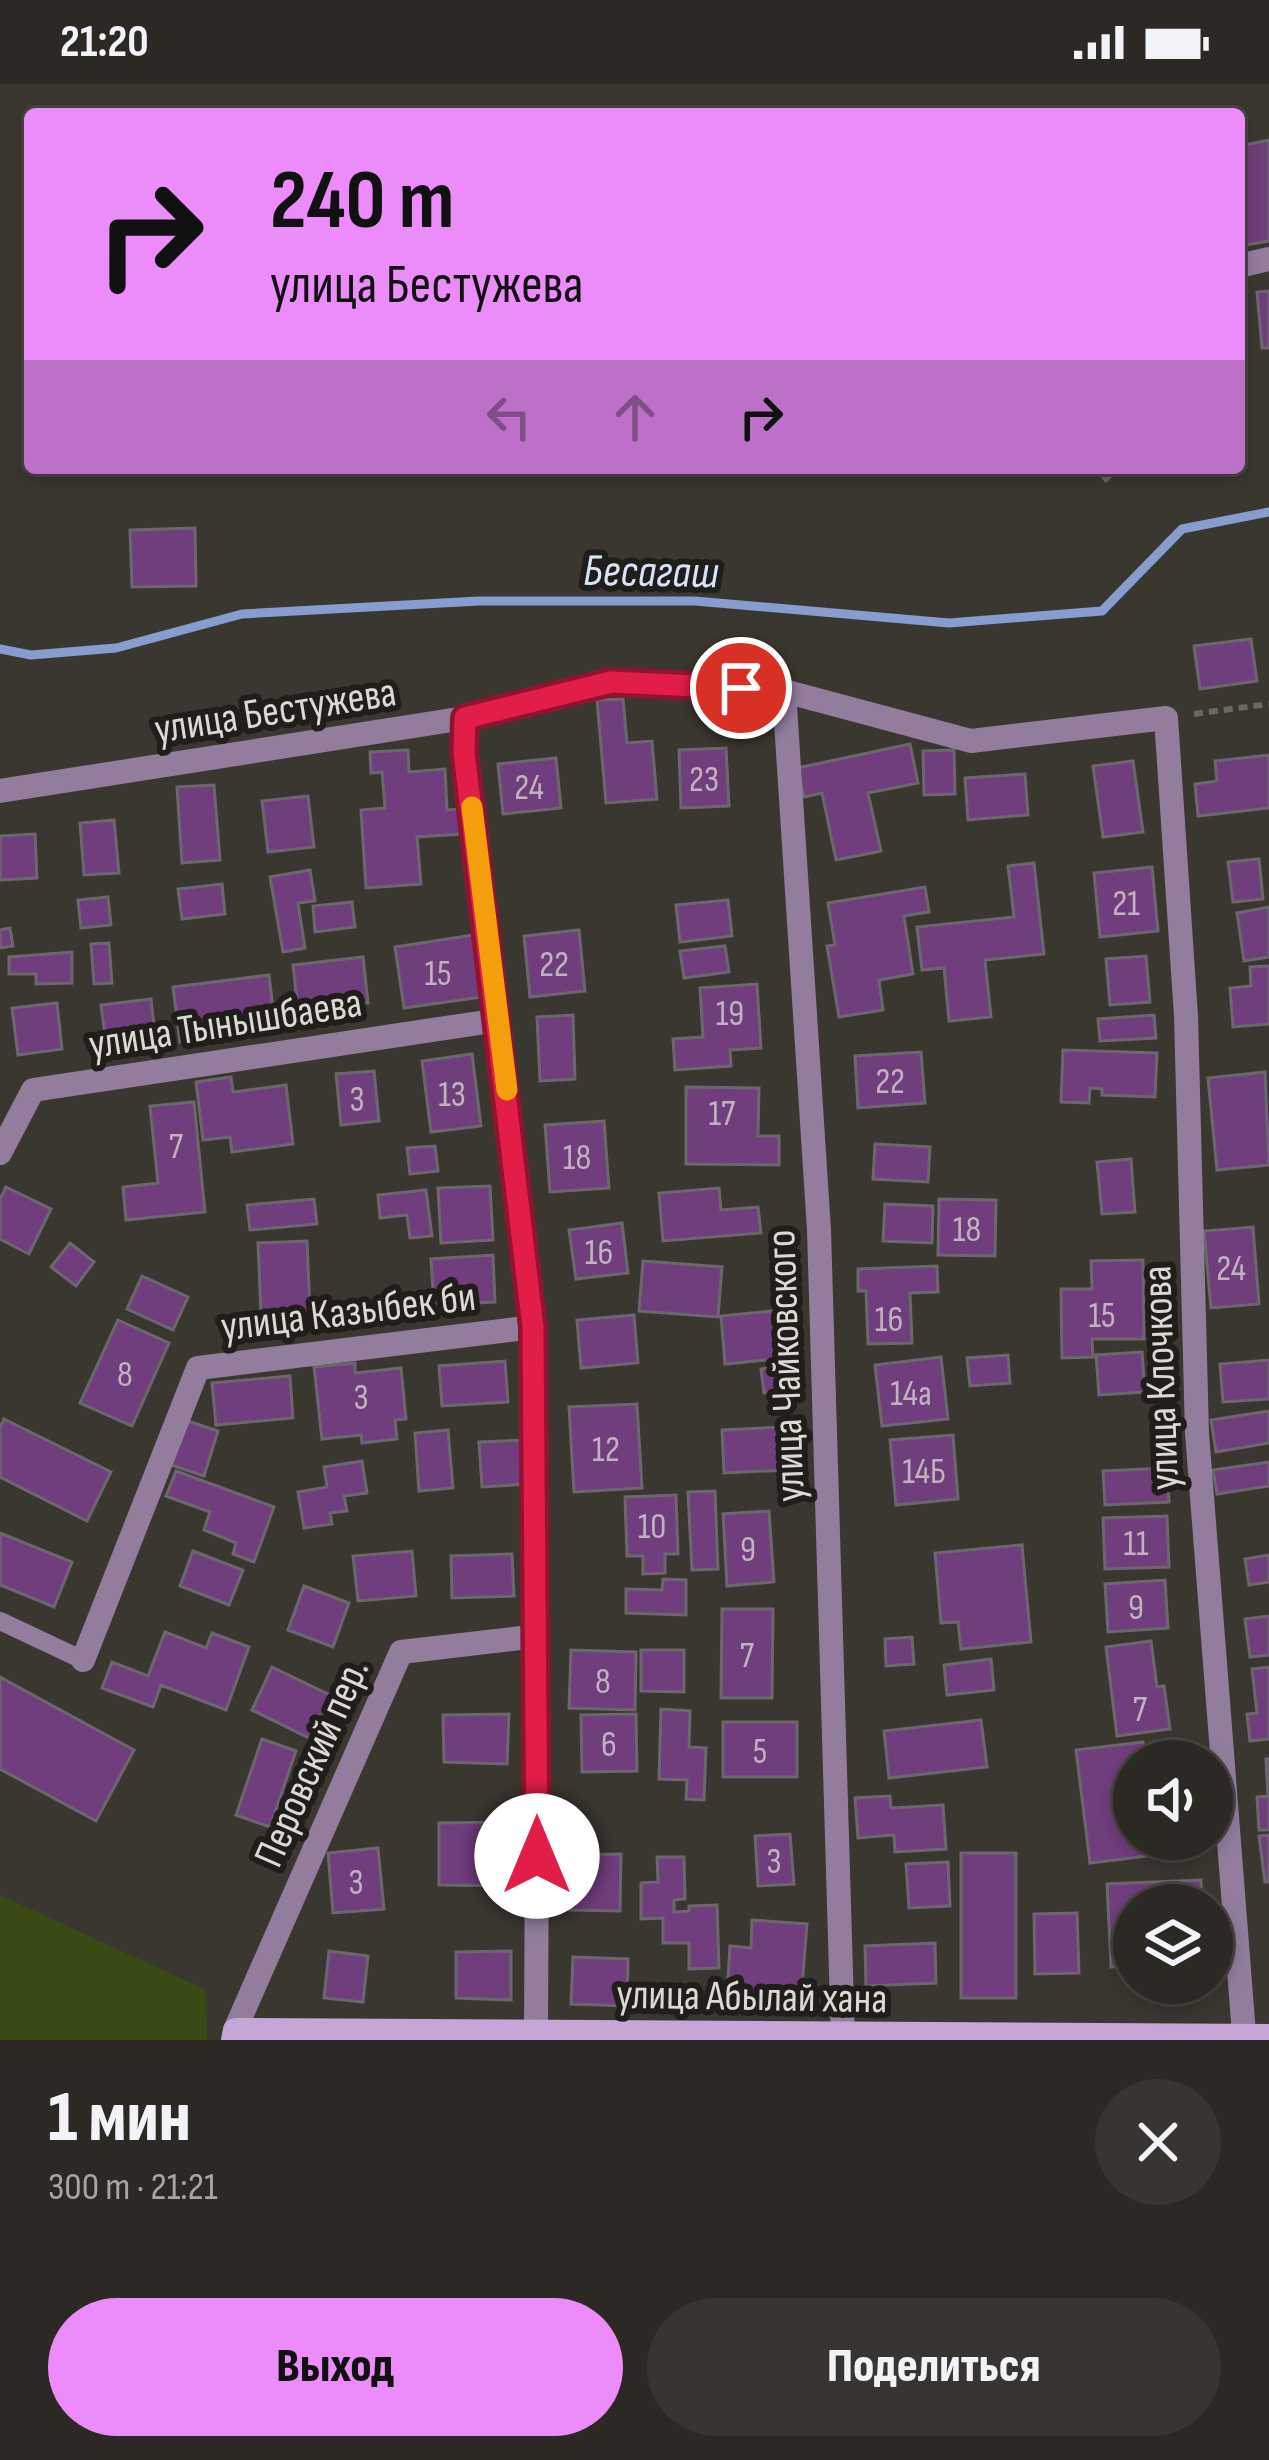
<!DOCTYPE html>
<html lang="ru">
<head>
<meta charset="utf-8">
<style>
  :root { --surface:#2c2824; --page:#383431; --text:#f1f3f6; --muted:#a6a6a6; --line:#484441; --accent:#ec8cfa }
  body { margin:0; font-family:"Sofia Sans Condensed",sans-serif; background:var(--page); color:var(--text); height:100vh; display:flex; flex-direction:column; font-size:45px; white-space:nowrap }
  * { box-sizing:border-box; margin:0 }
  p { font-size:39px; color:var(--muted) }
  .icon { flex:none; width:66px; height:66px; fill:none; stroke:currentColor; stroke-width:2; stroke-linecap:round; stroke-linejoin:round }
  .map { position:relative; height:1956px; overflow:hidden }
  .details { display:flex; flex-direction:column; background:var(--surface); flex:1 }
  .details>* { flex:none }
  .banner { position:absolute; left:24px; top:24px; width:1221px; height:366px; border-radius:12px; box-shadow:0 6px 18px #0003,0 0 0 3px var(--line); background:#ec8cfa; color:#111; overflow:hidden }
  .fabs { position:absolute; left:1113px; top:1656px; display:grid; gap:24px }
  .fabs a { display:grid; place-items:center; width:120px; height:120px; border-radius:50%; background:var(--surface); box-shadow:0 6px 18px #0003,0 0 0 3px var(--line); font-size:60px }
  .pin { position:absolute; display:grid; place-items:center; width:102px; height:102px; color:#fff; margin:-51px; border:6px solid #fff; border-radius:50%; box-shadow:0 3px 12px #0007 }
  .me { position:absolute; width:132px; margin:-66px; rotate:0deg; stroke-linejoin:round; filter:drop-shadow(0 0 9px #0008) }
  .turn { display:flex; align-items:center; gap:42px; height:252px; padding:0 48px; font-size:54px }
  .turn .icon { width:156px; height:156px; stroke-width:2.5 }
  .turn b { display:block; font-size:84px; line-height:102px }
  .lanes { display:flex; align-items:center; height:114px; padding:0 48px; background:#0003; justify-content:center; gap:60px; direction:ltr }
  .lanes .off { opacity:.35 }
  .round { display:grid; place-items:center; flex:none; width:126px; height:126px; border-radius:63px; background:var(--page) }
  .head { display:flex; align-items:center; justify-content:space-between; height:204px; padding:0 48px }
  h1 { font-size:72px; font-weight:800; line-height:90px }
  .cta { display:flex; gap:24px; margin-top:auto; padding:24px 48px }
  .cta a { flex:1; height:138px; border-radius:72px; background:var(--accent); color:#111; font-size:48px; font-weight:800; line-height:138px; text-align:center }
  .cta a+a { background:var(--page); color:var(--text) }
  .status { display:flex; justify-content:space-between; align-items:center; height:84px; padding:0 60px; background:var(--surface); direction:ltr }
  .status svg { height:33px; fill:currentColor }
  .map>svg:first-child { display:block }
  .green { fill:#394a15 }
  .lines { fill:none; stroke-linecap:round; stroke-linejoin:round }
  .stream { stroke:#879dcf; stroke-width:9 }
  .building { fill:#703d7d; stroke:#6c676e; stroke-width:3 }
  .path { stroke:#6b6762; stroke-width:6; stroke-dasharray:9 6; stroke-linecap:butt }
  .lane { stroke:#927d9d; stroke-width:18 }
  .street { stroke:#927d9d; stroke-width:24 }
  .secondary { stroke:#c6a5d7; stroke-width:24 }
  .route-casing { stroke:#92132f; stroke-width:30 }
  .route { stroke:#e11d48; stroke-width:21 }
  .slow { stroke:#f59e0b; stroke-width:21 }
  .labels { text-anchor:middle; stroke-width:12; stroke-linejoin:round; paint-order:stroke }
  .number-label { font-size:36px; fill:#c1b2bf }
  .street-label { font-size:42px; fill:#dcd9d5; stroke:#201e1b }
  .water-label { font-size:45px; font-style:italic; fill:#dae4f8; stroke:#201e1b }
</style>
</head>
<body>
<div class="status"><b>21:20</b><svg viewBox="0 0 49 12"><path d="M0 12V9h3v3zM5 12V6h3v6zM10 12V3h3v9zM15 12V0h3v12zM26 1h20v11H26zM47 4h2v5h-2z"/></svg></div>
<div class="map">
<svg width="1269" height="1956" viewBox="0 0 1269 1956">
  <rect width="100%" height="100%" fill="#3a3630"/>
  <path class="green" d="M0 1811 206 1906 207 1956H0Z"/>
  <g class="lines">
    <path class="stream" d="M0 565 31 571 116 564 242 530 479 517H695L949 539 1102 527 1182 445 1269 428"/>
  </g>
  <path class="building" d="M1269 56V157L1241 162 1239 62Z
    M1269 207V264H1262L1257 208Z
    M1095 384H1119L1106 397Z
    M195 444 196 502 132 503 130 446Z
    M1251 555 1257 597 1200 605 1194 562Z
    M623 615 627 659 652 657 657 715 606 719 597 616Z
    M910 660 918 699 868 709 881 767 836 776 822 709 804 713 797 684Z
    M726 664 729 722 681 724 679 666Z
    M408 666 409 688 445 685 447 726 459 725 461 750 417 753 421 800 366 804 361 726 385 724 382 688 371 689 370 668Z
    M954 666 955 710 924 711 923 667Z
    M1269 671V724L1198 732 1195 700 1217 697 1215 677Z
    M556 674 561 724 503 730 498 680Z
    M1133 677 1143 748 1103 753 1093 682Z
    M1025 690 1028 731 968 736 965 694Z
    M214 701 220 776 182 779 177 703Z
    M308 712 314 763 268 768 262 717Z
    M114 736 119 789 84 791 80 739Z
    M35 750 37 794 0 796V752Z
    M1259 775 1263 815 1233 818 1228 778Z
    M1034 779 1044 870 985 876 991 933 949 937 944 884 922 886 917 843 1014 833 1008 782Z
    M1152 783 1158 847 1100 853 1094 789Z
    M310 786 315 817 298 819 305 864 283 868 270 793Z
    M222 800 225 830 182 835 178 805Z
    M925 803 929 828 904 832 913 890 879 896 883 926 839 933 827 862 835 861 828 819Z
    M108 813 111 841 81 844 78 816Z
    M728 816 732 852 680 858 676 821Z
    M352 818 355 843 315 848 313 822Z
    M1269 823V873L1244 877 1237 829Z
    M10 844 13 862 0 864V846Z
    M579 846 585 907 530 913 524 852Z
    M473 851 482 913 404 924 395 863Z
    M109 859 112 899 94 900 91 860Z
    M725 862 729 888 684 894 680 867Z
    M72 868V899L36 900V890H9V873Z
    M1146 872 1150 918 1110 921 1106 875Z
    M363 873 368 919 298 926 293 881Z
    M1269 882V940L1233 943 1230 904 1251 902 1250 883Z
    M269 891 274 933 231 939 233 951 180 958 173 903Z
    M757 900 761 964 730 966 731 982 675 986 673 955 703 953 700 904Z
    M151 915 155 952 106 958 101 921Z
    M57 919 62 965 18 971 12 924Z
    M573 931 575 995 540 997 537 933Z
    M1154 931 1156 954 1100 957 1098 935Z
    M1063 966 1157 969 1155 1013 1102 1011V1005L1090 1004 1089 1019 1061 1018Z
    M921 968 925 1019 858 1024 855 972Z
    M472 970 481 1042 431 1048 422 977Z
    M374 987 379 1037 341 1041 336 990Z
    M1265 988 1269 1081 1217 1086 1208 994Z
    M231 993 233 1008 286 1001 293 1060 232 1068 230 1053 203 1056 196 998Z
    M686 1003 759 1004 758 1052H779V1081L686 1080Z
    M194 1018 205 1128 126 1136 123 1103 158 1099 150 1022Z
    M604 1037 609 1104 550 1108 545 1041Z
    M875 1060 930 1063 928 1098 873 1095Z
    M435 1062 438 1087 410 1090 407 1064Z
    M1131 1075 1135 1128 1102 1130 1097 1078Z
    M490 1102 493 1156 441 1159 438 1104Z
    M6 1103 51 1125 29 1170 0 1155V1115Z
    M719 1104 721 1126 758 1123 761 1149 663 1157 659 1109Z
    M426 1106 432 1152 410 1154 407 1131 380 1134 378 1111Z
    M314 1115 317 1140 250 1146 247 1121Z
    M939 1115 996 1116 995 1172 938 1171Z
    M885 1120 933 1122 932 1159 883 1157Z
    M622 1139 628 1189 576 1195 569 1146Z
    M1253 1143 1259 1220 1211 1224 1204 1147Z
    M307 1157 310 1228 261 1230 258 1159Z
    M70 1159 94 1178 76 1202 51 1183Z
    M493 1171 495 1218 434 1221 431 1175Z
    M1143 1176 1144 1255H1092L1093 1273 1062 1274 1061 1205H1092L1091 1177Z
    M643 1177 722 1183 718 1233 639 1227Z
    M937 1182 938 1208 910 1209 912 1259 868 1260 866 1207H858V1185Z
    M142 1192 188 1213 173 1246 127 1225Z
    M772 1227 776 1275 725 1280 721 1232Z
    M634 1231 638 1279 581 1284 577 1236Z
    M118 1236 169 1259 132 1342 80 1319Z
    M1142 1268 1145 1308 1099 1311 1096 1271Z
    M1008 1271 1010 1299 970 1302 967 1274Z
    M941 1273 948 1335 882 1342 875 1281Z
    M1269 1276V1315L1223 1318 1220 1280Z
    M505 1277 508 1318 442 1322 439 1282Z
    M355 1279V1289L401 1284 406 1335 395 1336 397 1355 362 1359 361 1351 322 1355 314 1283Z
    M795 1281 797 1306 764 1309 761 1285Z
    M290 1292 293 1334 216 1341 212 1299Z
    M637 1320 642 1404 574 1408 569 1323Z
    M1269 1327V1359L1216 1368 1211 1336Z
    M4 1335 111 1388 87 1437 0 1393V1343Z
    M185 1336 218 1347 204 1392 171 1381Z
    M785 1343 787 1386 724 1389 722 1346Z
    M448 1346 453 1404 419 1407 415 1349Z
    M953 1351 958 1415 896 1421 890 1356Z
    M526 1356 529 1400 482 1403 479 1358Z
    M362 1377 367 1409 344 1412 347 1427 330 1429 332 1440 304 1444 298 1408 327 1403 324 1383Z
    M1269 1378V1402L1217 1410 1213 1386Z
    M1167 1384 1169 1418 1105 1421 1103 1387Z
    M176 1387 274 1423 254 1478 233 1470 236 1459 204 1446 210 1428 166 1412Z
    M715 1407 718 1485 692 1486 688 1408Z
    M676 1411 678 1470H665V1489L643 1490V1472H627L625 1413Z
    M769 1427 774 1498 727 1502 723 1430Z
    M1167 1432 1169 1483 1105 1485 1103 1434Z
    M0 1449 72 1478 54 1523 0 1501Z
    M1022 1461 1031 1558 961 1565 958 1538 941 1539 935 1469Z
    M193 1467 243 1486 229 1521 180 1502Z
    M412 1467 416 1512 358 1517 353 1472Z
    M512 1470 514 1512 452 1514 451 1472Z
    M1269 1471V1498L1249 1501 1245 1475Z
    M663 1495 686 1496V1531L626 1529V1505L662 1506Z
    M1165 1496 1168 1544 1108 1548 1105 1500Z
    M304 1502 349 1519 333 1563 288 1546Z
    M722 1525H773L772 1614H721Z
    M1269 1532V1571L1250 1573 1245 1535Z
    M165 1548 206 1564 212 1549 249 1563 226 1626 161 1601 153 1623 102 1604 112 1578 148 1592Z
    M912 1553 914 1580 886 1582 885 1555Z
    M1151 1557 1157 1603 1164 1602 1170 1645 1117 1652 1106 1563Z
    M571 1566 636 1568 635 1626 569 1624Z
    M641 1566H684V1608L641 1607Z
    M991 1575 994 1606 947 1611 944 1581Z
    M272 1583 332 1612 311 1655 252 1626Z
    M1269 1583V1655L1250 1657 1247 1630 1257 1629 1252 1585Z
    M0 1593 134 1666 96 1737 0 1685Z
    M661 1625 690 1627 689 1663 706 1664 704 1716 686 1715 687 1696 659 1695Z
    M509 1630 507 1680 444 1678 443 1631Z
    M636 1630 637 1687 582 1688 581 1631Z
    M981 1636 987 1683 889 1694 884 1647Z
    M723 1638H797V1693H723Z
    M262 1655 296 1667 270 1743 236 1731Z
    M1143 1658 1146 1677H1134V1755H1205L1206 1765 1090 1779 1076 1666Z
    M1266 1675H1269V1746H1259L1257 1713 1268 1712Z
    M890 1712 891 1724 943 1721 946 1765 895 1768 894 1751 858 1754 855 1714Z
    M511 1738 512 1802 439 1801V1739Z
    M790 1750 794 1800 758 1802 755 1752Z
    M1269 1751V1798H1265L1259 1752Z
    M378 1764 384 1825 333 1829 328 1769Z
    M961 1769H1016V1914H961Z
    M621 1770 620 1827 570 1826 569 1771Z
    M657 1773H684L685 1815 674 1816V1828L689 1827V1822L717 1821 719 1884 689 1885V1859H663V1834L641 1835V1799L658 1798Z
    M948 1778 950 1822 909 1824 906 1780Z
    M1201 1796 1202 1821H1134V1882L1111 1883 1107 1800Z
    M1077 1829 1079 1889 1035 1890 1034 1830Z
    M752 1836 807 1840 801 1916 727 1911 730 1862 751 1864Z
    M935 1859 936 1899 866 1902 865 1862Z
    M329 1867 368 1872 363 1918 324 1914Z
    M511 1867V1916L456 1914V1868Z
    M573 1873 628 1875 627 1922 571 1920Z"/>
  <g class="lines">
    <path class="path" d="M1194 630 1269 620"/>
    <path class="lane" d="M0 1537 83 1576"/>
    <path class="street" d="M1239 182 1269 175
      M784 607 819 1146 843 1956
      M465 634 464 667 533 1243 538 1552 536 1948
      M0 707 465 634 612 598 784 607 971 657 1166 634 1186 932 1197 1349 1244 1950
      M0 1069 33 1006 499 936
      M83 1576 198 1284 533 1243
      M235 1946 401 1568 538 1552"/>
    <path class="secondary" d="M233 1956 235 1946 1269 1952"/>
  </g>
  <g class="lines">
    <defs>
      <path id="route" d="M537 1772 533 1243 464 668 465 634 611 598 741 604"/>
    </defs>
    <use href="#route" class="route-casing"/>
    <use href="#route" class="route"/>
    <path class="slow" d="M472 723 507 1006"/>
  </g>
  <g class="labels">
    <g class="number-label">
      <text x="704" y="707">23</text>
      <text x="529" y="715">24</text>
      <text x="1126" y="831">21</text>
      <text x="554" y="892">22</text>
      <text x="438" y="901">15</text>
      <text x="730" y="941">19</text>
      <text x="890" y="1009">22</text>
      <text x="452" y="1022">13</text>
      <text x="357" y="1027">3</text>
      <text x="722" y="1041">17</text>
      <text x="176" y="1074">7</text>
      <text x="577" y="1085">18</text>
      <text x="967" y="1157">18</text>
      <text x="599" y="1180">16</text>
      <text x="1231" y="1196">24</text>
      <text x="1102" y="1243">15</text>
      <text x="889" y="1247">16</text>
      <text x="125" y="1302">8</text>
      <text x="911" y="1321">14а</text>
      <text x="361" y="1325">3</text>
      <text x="606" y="1377">12</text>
      <text x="924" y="1399">14Б</text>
      <text x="652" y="1454">10</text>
      <text x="1136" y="1471">11</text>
      <text x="748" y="1477">9</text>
      <text x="1136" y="1535">9</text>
      <text x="747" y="1583">7</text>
      <text x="603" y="1609">8</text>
      <text x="1140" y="1637">7</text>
      <text x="609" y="1672">6</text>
      <text x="760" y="1679">5</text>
      <text x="774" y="1789">3</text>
      <text x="356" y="1810">3</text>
    </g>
    <g class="street-label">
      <text transform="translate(275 625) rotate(-9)" y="15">улица Бестужева</text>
      <text transform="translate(225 938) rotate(-9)" y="15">улица Тынышбаева</text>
      <text transform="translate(348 1226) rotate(-7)" y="15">улица Казыбек би</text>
      <text transform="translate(784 1282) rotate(-92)" y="15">улица Чайковского</text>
      <text transform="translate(1159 1294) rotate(-92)" y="15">улица Клочкова</text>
      <text transform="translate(310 1678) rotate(-66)" y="15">Перовский пер.</text>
      <text transform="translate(752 1911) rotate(1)" y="15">улица Абылай хана</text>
    </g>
    <g class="water-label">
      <text transform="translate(651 486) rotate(1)" y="16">Бесагаш</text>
    </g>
  </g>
</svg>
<div class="fabs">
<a><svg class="icon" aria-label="sound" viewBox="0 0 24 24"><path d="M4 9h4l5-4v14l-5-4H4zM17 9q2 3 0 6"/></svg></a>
<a><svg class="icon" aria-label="layers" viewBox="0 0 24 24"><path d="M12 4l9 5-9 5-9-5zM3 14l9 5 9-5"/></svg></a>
</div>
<div class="pin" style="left:741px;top:604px;background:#d93025"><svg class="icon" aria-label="arrive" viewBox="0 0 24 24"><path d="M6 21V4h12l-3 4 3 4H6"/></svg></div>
<svg class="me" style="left:537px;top:1772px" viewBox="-20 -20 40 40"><circle r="19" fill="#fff"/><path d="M0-13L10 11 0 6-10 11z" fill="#e11d48"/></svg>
<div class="banner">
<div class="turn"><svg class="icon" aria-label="right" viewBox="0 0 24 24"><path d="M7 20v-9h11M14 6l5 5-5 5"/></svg><div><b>240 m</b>улица Бестужева</div></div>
<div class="lanes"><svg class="icon off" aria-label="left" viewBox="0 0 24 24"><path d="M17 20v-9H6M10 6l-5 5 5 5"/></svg><svg class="icon off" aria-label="ahead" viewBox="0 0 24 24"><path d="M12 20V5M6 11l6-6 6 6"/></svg><svg class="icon" aria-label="right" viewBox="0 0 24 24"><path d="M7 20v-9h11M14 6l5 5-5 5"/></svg></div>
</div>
</div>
<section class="details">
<div class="head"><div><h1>1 мин</h1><p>300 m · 21:21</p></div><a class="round"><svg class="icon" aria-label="close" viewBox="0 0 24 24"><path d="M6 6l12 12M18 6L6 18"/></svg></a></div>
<div class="cta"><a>Выход</a><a>Поделиться</a></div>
</section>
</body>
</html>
